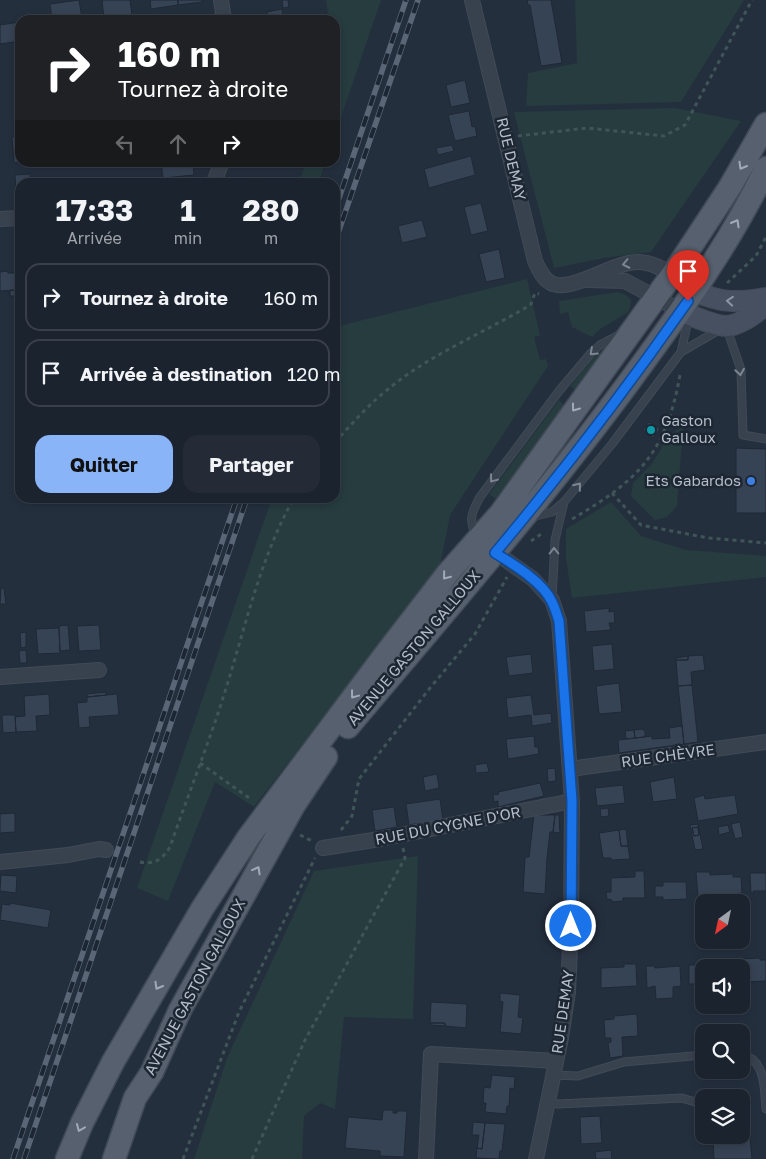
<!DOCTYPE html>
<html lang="fr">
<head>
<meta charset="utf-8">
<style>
  :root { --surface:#1b232e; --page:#242b36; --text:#f1f3f6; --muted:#a0a4aa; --line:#39404a; --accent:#8ab4f8 }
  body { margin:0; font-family:"Golos Text",sans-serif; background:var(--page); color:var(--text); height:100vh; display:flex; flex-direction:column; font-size:19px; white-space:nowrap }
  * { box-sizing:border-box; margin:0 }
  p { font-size:16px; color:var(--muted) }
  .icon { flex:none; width:28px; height:28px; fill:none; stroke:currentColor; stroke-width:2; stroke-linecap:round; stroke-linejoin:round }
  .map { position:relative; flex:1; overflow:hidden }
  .sheet { position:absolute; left:15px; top:178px; width:325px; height:325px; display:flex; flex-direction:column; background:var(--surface); border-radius:15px; box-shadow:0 2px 8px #0003,0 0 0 1px var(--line) }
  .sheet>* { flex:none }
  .hud { position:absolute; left:15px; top:15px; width:325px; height:152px; border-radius:15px; box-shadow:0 2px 8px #0003,0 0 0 1px var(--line); background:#202124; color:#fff; overflow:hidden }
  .needle { width:32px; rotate:213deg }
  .controls { position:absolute; left:695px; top:894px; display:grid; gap:10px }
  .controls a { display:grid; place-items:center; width:55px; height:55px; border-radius:10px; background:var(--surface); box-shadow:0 2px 8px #0003,0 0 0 1px var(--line); font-size:25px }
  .pin { position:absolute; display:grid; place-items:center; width:42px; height:42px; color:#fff; margin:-51px -21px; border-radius:50% 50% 50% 0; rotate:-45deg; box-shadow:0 0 5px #0007 }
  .pin .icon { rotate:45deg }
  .me { position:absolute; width:55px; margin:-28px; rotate:0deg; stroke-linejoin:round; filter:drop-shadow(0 0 4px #0008) }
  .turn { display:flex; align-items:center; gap:18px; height:105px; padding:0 20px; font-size:22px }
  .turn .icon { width:65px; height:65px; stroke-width:2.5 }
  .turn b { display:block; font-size:35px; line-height:42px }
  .lanes { display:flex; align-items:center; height:48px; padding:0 20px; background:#0003; justify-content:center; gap:25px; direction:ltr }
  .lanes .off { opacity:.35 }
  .eta { display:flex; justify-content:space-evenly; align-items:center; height:85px; text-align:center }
  .eta b { font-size:30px; font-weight:700; line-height:35px }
  .action { display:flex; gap:10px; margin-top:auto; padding:10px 20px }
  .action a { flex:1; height:58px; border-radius:15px; background:var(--accent); color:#111; font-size:20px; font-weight:700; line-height:58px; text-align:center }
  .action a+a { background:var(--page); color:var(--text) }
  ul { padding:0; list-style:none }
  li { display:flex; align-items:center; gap:15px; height:68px; margin:0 10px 8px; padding:0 10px; border:2px solid var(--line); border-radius:15px }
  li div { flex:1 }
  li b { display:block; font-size:19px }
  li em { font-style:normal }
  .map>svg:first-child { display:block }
  .green { fill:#263c3f }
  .building { fill:#364354; stroke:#1f2835; fill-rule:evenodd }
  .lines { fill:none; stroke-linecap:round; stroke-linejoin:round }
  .lane-casing { stroke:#414a57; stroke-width:9 }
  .street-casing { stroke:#414a57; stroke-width:16 }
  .secondary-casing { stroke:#414a57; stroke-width:22 }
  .primary-casing { stroke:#414a57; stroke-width:25 }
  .path { stroke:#3f5557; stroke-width:3; stroke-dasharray:4 4; stroke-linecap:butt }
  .lane { stroke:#38414e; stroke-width:7 }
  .street { stroke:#38414e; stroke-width:14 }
  .secondary { stroke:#465061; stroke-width:20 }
  .primary { stroke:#56606e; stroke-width:22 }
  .rail-casing { stroke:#5a6575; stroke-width:5.5 }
  .rail { stroke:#1d2633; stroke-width:4; stroke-dasharray:11; stroke-linecap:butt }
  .oneway { stroke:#a1aab7 }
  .oneway2 { stroke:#7c8592 }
  .oneway3 { stroke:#8e96a5 }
  .route-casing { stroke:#114b97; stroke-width:12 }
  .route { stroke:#1a73e8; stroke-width:9 }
  .culture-dot { fill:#0f9aa8; stroke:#1d2633; stroke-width:2 }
  .shop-dot { fill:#3f7fe0; stroke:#1d2633; stroke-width:2 }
  .labels { text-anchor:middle; stroke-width:5; stroke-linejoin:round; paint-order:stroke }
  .street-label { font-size:15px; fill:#b4bcc9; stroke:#1d2633 }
  .poi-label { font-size:15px; fill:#b4bcc9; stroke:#1d2633; text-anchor:start }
</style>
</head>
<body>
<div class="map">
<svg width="766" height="1159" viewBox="0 0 766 1159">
  <rect width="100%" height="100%" fill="#242f3e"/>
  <path class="green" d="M326 0H381L335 135V74L337 69 335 58V20H329Z
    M575 0H744L681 102 526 106 528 73 577 63Z
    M675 108 741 121 651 252 604 258 554 268 514 112Z
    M306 163H325L319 182H299Z
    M527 279 540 335 534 337 540 360 546 359 548 366 450 515 440 566 254 807 215 782 168 901 137 888 272 498H335V327Z
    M618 292 626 295 631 300 630 309 627 313 600 329 592 337 572 327 568 312 560 314 559 301Z
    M605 349 608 351 577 391 570 386 595 355Z
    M559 400 565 406 496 499 489 494Z
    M683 427 677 506 667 517 655 520 631 496 633 483 650 466 660 451 666 436Z
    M611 502 641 536 686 550 766 556V577L572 598 566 559V529Z
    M418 856 413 1019 344 1017 335 1109 320 1103 304 1116 302 1159H194L227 1058 314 871Z"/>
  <path class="building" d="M79 0 82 18 52 20 50 4Z
    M102 0H130L132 15 104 19Z
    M150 0H178V5L151 9Z
    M178 0H202V2L178 5Z
    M282 0H288L289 7 283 8Z
    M527 0H551L562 63 541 66 530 5H528Z
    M282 9 283 18H268L267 12Z
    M20 22V41L0 44V25Z
    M465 80 470 103 451 107 446 85Z
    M469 111 472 127 475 126 477 136 455 141 448 115Z
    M20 136V162L14 163 12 137Z
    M452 145 454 151 438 155 436 148Z
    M471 156 475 175 429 188 424 169Z
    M103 162H137L104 165Z
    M161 162H193L194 175 163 178Z
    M30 174 31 182H20V192H16L15 175Z
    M255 177 276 182H253Z
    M481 203 488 231 471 235 464 207Z
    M422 220 427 237 402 243 398 226Z
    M499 249 505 278 486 282 479 254Z
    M7 271 8 273H15L17 290 0 291V272Z
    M10 290H17L18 296H10Z
    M649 422 660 429 653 438 643 430Z
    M736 448 766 449V513H736Z
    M1 588H4L6 604H0Z
    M609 608V612L614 611 615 623H609L611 630 586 632 584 611Z
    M68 625 70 650 60 651 59 626Z
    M99 625 101 650 79 651 77 626Z
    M59 628 60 653 38 654 36 629Z
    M26 632V647L21 648 20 633Z
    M612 644 614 669 594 671 592 646Z
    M26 650 27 663H20L19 651Z
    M531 654 533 673 509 676 506 657Z
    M703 655 705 670 691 672 692 685 678 686 676 660H688V656Z
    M688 656V660H676V658Z
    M619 683 622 712 599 714 596 686Z
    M692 685 698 742 684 744 678 686Z
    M106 692V695L87 697V694Z
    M49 694 50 715 36 716 37 731 16 732 15 717 25 716 24 696Z
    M117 694 119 715 89 717 90 727 79 728 77 703 87 702V697Z
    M531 695 534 715 551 713 552 723 532 726 531 715 508 718 506 698Z
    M2 715H15L16 732 3 733Z
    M682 726 684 744 619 753 618 740 652 736V739L670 738 669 728Z
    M642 729 645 731V737L635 738 634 730Z
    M634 730 635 738 626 739 625 731Z
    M534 736 535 747H538L539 754 508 759 506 739Z
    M487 763 489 772 476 773 475 765Z
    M555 768 556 781 548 782 547 769Z
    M437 774 439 788 425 791 423 777Z
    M674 777 677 799 653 802 650 782Z
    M540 783 544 796 498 807V801L494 802 493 795 499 794 498 792Z
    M623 785 625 803 597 806 595 788Z
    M704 795 705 799 735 795 738 814 698 821 694 798Z
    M440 799 443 820 409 825 406 804Z
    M394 807 397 827 375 831 372 810Z
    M608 808 609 816 601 817 600 809Z
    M15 813V832L0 833V814Z
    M534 815H555L553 832H550L547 858 545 894 523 892 525 857H529Z
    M555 815H559L560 833 553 832Z
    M740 822 743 837 735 839 731 824Z
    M698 824 703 849 695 850 690 825ZM698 827 699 835 694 836 692 828Z
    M728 825 730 832 719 835 718 827Z
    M698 827 699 835 694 836 692 828Z
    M626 829 628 846H621L619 830Z
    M619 830 621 846H628L630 859 611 860V858H603L599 833Z
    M635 871H644L645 898H623V901L612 902V900L607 899 606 892H611V878L635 877Z
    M696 872H710V875L733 874V877H741L742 893 733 894V897L709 898V897H698Z
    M750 873H766V891H753L754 893H751Z
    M1 875 17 876 16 893 0 891Z
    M663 882H686L687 899 663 900V897H655V886H663Z
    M10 903 51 910 48 928 0 920 2 904 10 905Z
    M760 958V960H766V981L742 982 741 988V968H732V964L741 963 740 959Z
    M723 961V968H704V984H689V965H697V962Z
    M624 964H636L637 986 601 988V968L624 967Z
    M646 966H654L655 968 680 966 681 986 673 987V998L656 999 655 986 647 988Z
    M500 993 520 995 518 1017 523 1018 521 1034 500 1032 503 1002 500 1001Z
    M431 1002 467 1004 466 1028 445 1026V1023H430Z
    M637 1014 638 1036 622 1037 623 1056 610 1058 608 1043 611 1042V1038H605L604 1020 614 1019V1016Z
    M430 1023H445V1026L430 1025Z
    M492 1075 515 1077 514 1089 510 1088 509 1106H507L506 1114 485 1112 486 1103H483L484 1087 490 1088Z
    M383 1110H393V1113H397V1111H407L404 1157 380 1156V1151L345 1148 348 1117 382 1120Z
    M600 1116 602 1143 581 1144 580 1117Z
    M473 1122 485 1123 482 1149 477 1148 479 1135H472Z
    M485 1123 505 1124 502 1151H500L499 1159 476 1158 477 1148 482 1149Z
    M750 1137 752 1159H714L713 1140Z
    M611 1150 612 1159H596L595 1152Z"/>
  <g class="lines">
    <defs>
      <path id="lane" d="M727 329 741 370 743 435 766 439
        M681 352 719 330
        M532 517 552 512 564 502 612 444 681 352 689 316
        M476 535C468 519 472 512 480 497L559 391 591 353 600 345 619 335
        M552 599 555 540 564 502
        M741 1054C766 1060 764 1087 766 1109
        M553 1075 578 1076 624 1062 704 1055
        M548 1103 559 1104 682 1098 695 1102 704 1110"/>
      <path id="street" d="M221 0 224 20
        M472 0 535 261C539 269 542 278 551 283 571 294 615 260 640 262 660 263 679 280 694 291
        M214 182 222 162
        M0 219 20 218
        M588 280 625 281 681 311
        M489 548 533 579 552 600 559 621 572 801 571 926 568 992 561 1038 536 1159
        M0 677 99 670
        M570 769 766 742
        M323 848 380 839 572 801
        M0 862 68 855 99 849 106 850
        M426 1159 431 1054 556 1061"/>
      <path id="secondary" d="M694 291C720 303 738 303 766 298
        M681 311C692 316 714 326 727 326 741 325 755 313 766 305"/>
      <path id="primary" d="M348 727C449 607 551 490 643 363 688 301 733 238 766 168
        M67 1159 82 1123 113 1062 202 909 248 838 384 656 448 573 501 513 672 275 730 187 766 124
        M114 1159 135 1098 152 1072 180 1010 294 805 326 757"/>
    </defs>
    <use href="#lane" class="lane-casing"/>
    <use href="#street" class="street-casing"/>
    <use href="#secondary" class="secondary-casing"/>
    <use href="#primary" class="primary-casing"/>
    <path class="path" d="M518 136 587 128 664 136 685 125 752 0
      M727 283 756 256 766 237
      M335 442C352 424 368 405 387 390 429 355 481 334 527 307L531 304 535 293 539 294
      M612 493 641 525 709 538 766 543
      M572 519C639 480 666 453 680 375
      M531 541 544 532
      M200 763 252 800
      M341 830 352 816 359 779 430 688 475 634 507 577
      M300 835 312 841
      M140 862C154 865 163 859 170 847 189 792 211 738 228 682 247 620 262 554 294 498
      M183 1159 239 1012 315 858
      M252 1159 305 1040 405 858 403 848"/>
    <use href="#lane" class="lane"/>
    <use href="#street" class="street"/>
    <use href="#secondary" class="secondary"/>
    <use href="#primary" class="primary"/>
    <defs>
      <path id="rail" d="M335 210 406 0
        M335 242 418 0
        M13 1159 237 498
        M24 1159 247 498"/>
    </defs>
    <use href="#rail" class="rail-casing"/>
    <use href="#rail" class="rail"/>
  </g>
  <defs><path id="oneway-chevron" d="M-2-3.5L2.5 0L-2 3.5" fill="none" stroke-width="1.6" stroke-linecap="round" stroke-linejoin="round" transform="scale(1.25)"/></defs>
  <g class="oneway">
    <use href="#oneway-chevron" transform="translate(742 166) rotate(120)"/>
    <use href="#oneway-chevron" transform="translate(736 223) rotate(-60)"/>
    <use href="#oneway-chevron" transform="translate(575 408) rotate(126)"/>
    <use href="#oneway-chevron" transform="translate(446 576) rotate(129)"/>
    <use href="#oneway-chevron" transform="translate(354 695) rotate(127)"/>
    <use href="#oneway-chevron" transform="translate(257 870) rotate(-61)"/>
    <use href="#oneway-chevron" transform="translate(158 986) rotate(120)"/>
    <use href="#oneway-chevron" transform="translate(80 1128) rotate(113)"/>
  </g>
  <g class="oneway2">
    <use href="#oneway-chevron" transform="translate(626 264) rotate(168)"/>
    <use href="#oneway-chevron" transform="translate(593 352) rotate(137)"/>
    <use href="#oneway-chevron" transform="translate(740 372) rotate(81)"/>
    <use href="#oneway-chevron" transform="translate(493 479) rotate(127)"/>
    <use href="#oneway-chevron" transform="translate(578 486) rotate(-51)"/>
    <use href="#oneway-chevron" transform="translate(554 551) rotate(-90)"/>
  </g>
  <use class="oneway3" href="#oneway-chevron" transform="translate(730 301) rotate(-175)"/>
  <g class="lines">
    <defs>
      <path id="route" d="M571 926 572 801 559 621C557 615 555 608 552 602 543 582 513 564 495 553 563 472 627 388 688 301"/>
    </defs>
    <use href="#route" class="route-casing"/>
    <use href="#route" class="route"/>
  </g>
  <circle class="culture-dot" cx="651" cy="430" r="5"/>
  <circle class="shop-dot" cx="751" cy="481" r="5"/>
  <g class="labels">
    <g class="street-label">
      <text transform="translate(511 159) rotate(77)" y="5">RUE DEMAY</text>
      <text transform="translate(414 648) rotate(-50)" y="5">AVENUE GASTON GALLOUX</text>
      <text transform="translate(668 756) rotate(-8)" y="5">RUE CHÈVRE</text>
      <text transform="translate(448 826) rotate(-11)" y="5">RUE DU CYGNE D'OR</text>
      <text transform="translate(195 987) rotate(-62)" y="5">AVENUE GASTON GALLOUX</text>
      <text transform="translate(563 1012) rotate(-82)" y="5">RUE DEMAY</text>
    </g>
    <g class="poi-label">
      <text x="661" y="426">Gaston<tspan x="661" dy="17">Galloux</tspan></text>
      <text x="741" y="486" text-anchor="end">Ets Gabardos</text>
    </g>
  </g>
</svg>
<div class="controls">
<a><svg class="needle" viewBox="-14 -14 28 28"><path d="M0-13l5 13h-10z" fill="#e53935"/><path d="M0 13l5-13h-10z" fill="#a0a4aa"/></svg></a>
<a><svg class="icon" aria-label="sound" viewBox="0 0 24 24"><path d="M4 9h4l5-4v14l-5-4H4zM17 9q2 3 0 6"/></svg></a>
<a><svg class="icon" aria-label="search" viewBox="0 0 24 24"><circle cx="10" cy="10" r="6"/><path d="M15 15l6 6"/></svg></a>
<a><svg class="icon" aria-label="layers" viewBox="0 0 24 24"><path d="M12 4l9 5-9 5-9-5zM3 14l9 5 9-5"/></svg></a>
</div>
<div class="pin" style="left:688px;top:301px;background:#d93025"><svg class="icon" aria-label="arrive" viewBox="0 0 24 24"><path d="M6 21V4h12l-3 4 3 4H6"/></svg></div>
<svg class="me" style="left:571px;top:926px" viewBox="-20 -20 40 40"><circle r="17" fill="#1a73e8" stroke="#fff" stroke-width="3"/><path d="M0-11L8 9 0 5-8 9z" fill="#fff"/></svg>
<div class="hud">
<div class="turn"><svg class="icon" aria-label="right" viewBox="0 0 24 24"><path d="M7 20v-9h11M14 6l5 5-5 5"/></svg><div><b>160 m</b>Tournez à droite</div></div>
<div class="lanes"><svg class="icon off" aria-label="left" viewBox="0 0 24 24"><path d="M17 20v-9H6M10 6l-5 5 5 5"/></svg><svg class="icon off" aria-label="ahead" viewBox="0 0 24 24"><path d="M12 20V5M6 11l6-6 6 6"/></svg><svg class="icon" aria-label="right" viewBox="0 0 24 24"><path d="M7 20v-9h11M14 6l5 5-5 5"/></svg></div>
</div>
<section class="sheet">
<div class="eta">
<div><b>17:33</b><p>Arrivée</p></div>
<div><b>1</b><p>min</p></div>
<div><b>280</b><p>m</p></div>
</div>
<ul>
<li><svg class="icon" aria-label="right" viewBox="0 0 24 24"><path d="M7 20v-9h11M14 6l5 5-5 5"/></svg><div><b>Tournez à droite</b></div><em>160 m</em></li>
<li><svg class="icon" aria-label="arrive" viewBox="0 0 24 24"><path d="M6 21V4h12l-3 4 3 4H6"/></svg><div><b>Arrivée à destination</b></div><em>120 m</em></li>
</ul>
<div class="action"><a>Quitter</a><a>Partager</a></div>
</section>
</div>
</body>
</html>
